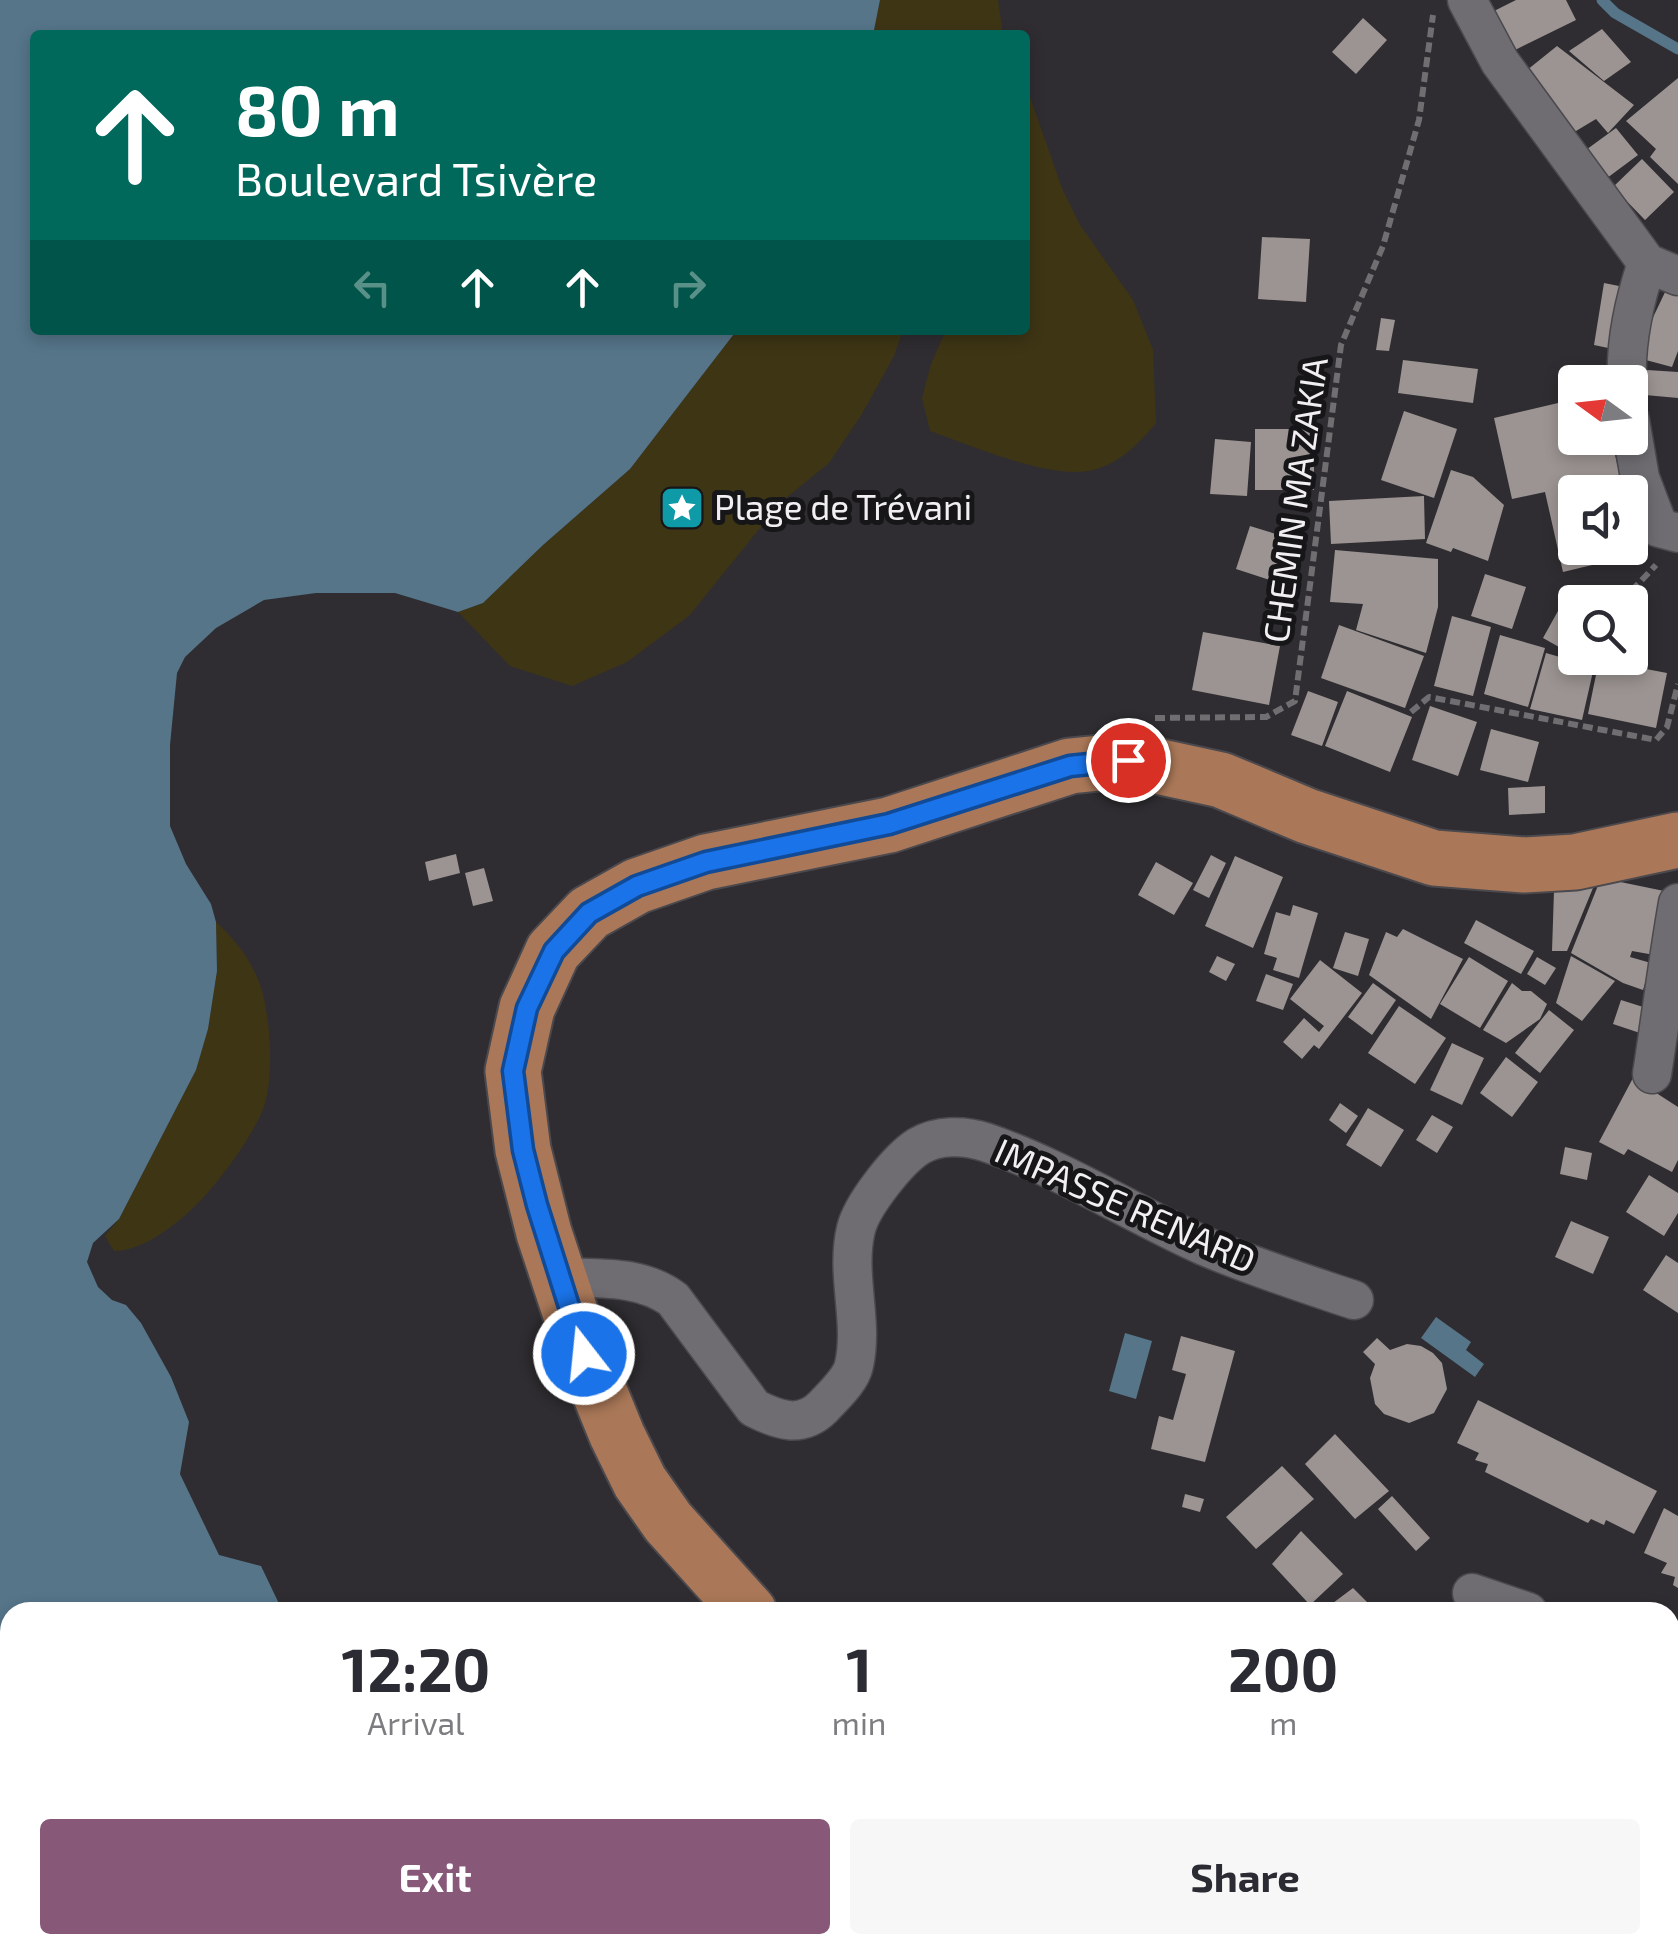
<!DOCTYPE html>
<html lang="en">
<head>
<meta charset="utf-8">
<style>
  :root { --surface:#fff; --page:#f7f7f7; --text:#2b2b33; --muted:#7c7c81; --accent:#875877 }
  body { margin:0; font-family:"Exo 2",sans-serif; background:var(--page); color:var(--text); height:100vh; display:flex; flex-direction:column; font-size:38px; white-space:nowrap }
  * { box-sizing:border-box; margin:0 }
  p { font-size:32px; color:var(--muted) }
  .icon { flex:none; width:55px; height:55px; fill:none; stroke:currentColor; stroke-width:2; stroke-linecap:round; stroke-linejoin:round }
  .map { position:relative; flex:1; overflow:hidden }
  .sheet { position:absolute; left:0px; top:1602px; width:1680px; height:352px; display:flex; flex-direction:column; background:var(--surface); border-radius:30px 30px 0 0; box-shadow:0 5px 15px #0003 }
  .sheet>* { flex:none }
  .guide { position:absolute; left:30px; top:30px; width:1000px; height:305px; border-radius:10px; box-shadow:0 5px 15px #0003; background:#00695c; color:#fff; overflow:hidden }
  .needle { width:65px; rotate:285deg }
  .fabs { position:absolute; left:1558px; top:365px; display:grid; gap:20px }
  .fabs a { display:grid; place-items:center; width:90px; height:90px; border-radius:10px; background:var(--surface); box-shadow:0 5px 15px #0003; font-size:50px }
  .pin { position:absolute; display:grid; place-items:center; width:85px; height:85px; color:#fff; margin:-42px; border:5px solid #fff; border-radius:50%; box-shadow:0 2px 10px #0007 }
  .me { position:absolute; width:110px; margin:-55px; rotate:344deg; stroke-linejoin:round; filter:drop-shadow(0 0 8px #0008) }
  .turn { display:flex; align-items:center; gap:35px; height:210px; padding:0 40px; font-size:45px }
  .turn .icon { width:130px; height:130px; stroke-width:2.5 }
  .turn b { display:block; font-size:70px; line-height:85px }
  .lanes { display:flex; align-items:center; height:95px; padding:0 40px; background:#0003; justify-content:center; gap:50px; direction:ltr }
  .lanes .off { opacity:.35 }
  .eta { display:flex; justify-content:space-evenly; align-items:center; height:170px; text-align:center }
  .eta b { font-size:60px; font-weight:700; line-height:70px }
  .action { display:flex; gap:20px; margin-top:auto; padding:20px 40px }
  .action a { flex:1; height:115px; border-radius:10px; background:var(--accent); color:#fff; font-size:40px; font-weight:700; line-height:115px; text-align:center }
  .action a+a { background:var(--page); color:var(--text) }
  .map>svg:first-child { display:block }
  .sand { fill:#3e3515 }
  .water { fill:#567589 }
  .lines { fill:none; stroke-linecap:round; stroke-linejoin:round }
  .stream { stroke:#567589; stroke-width:11 }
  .building { fill:#9b9492 }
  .street-casing { stroke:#4b494d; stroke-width:41 }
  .primary-casing { stroke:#4b494d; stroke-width:59 }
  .path { stroke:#706e71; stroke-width:6; stroke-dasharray:10 5; stroke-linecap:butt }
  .street { stroke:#6f6d72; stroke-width:38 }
  .primary { stroke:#aa7858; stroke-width:55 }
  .route-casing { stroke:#114b97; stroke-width:25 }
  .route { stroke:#1a73e8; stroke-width:18 }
  .labels { text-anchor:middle; stroke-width:10; stroke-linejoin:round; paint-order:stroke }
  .street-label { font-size:35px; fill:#f1eff2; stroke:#161618 }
  .poi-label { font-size:35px; fill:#f1eff2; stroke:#161618; text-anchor:start }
</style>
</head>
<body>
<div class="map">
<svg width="1678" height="1954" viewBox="0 0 1678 1954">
  <rect width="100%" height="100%" fill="#2f2d31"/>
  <path class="sand" d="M880 0H998L1003 35H873Z
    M1025 83 1062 188 1080 225 1133 300 1153 350 1156 423C1138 445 1117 466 1088 471 1046 478 970 445 930 431L922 398 931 364 946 330H1025Z
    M737 330H903L894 356 862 414 829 463 781 502 689 616 627 662 572 686 510 666 458 612 483 603 543 545 630 469Z
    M216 922C234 939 247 954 257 977 271 1007 276 1084 261 1114 245 1148 211 1194 182 1218 164 1233 138 1251 114 1251L105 1236 119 1219 196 1070 208 1029 217 971Z"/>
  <path class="water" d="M0 0H880L873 35H35V330H737L630 469 543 545 483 603 458 612 395 593H316L264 600 216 628 185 657 177 673 170 745V826L186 864 211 904 216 922 217 971 208 1029 196 1070 119 1219 93 1243 87 1262 98 1287 112 1300 126 1305 141 1323 171 1377 189 1422 180 1474 219 1555 261 1566 283 1612H10V1945H387L384 1954H0Z
    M1436 1317 1471 1342 1466 1350 1484 1364 1475 1377 1421 1338Z
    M1125 1333 1152 1341 1136 1399 1109 1391Z"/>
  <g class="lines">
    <path class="stream" d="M1602 0 1615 13 1678 49"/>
  </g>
  <path class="building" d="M1516 0H1566L1576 20 1511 52 1492 12Z
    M1363 18 1387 40 1356 74 1332 52Z
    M1602 29 1631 62 1604 81 1569 51Z
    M1557 46 1634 105 1608 133 1596 119 1571 134 1522 74Z
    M1678 78V184L1650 157 1656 149 1626 121Z
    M1616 128 1638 155 1599 184 1579 155Z
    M1642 159 1674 192 1645 220 1613 187Z
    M1262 237 1310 239 1306 302 1258 299Z
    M1604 283 1624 287 1613 349 1594 345Z
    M1667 288 1678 292V351L1672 367 1642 359 1647 330Z
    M1381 318 1395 320 1389 351 1376 350Z
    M1403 360 1478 369 1473 403 1398 393Z
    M1647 370 1678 372V398L1645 395Z
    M1575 399V438H1611L1624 492H1575V548H1630L1632 526 1638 554 1563 572 1545 492 1512 499 1494 418Z
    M1404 411 1457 429 1434 498 1381 480Z
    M1255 429H1314V490H1255Z
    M1215 439 1251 442 1247 496 1210 494Z
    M1451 470 1473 477 1504 505 1488 561 1453 548 1451 552 1426 543Z
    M1424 496 1425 539 1331 544 1329 501Z
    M1250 526 1305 543 1291 587 1236 569Z
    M1335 550 1438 559V607L1426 653 1356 630 1363 604 1330 602Z
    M1485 574 1526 587 1512 629 1471 616Z
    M1563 602 1575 608V656L1543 638Z
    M1452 616 1491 627 1473 696 1434 686Z
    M1339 625 1424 656 1405 708 1321 678Z
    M1203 632 1280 646 1269 705 1192 690Z
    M1500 635 1545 648 1528 707 1484 694Z
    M1546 653 1594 667 1582 720 1530 709Z
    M1599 660 1667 673 1656 728 1588 714Z
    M1308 691 1338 702 1322 746 1291 735Z
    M1347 691 1412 717 1390 772 1325 746Z
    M1430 706 1477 722 1458 776 1412 760Z
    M1491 729 1539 742 1528 782 1480 770Z
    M1545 786V813L1509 815 1508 788Z
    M456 854 460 873 429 881 425 862Z
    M1211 855 1226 863 1209 898 1193 890Z
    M1235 856 1283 877 1253 948 1205 926Z
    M1156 862 1193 883 1174 915 1138 895Z
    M484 868 493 901 473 906 465 873Z
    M1601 878 1669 892 1660 956 1632 951 1630 957 1651 963 1643 990 1623 983 1571 953Z
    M1593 888 1567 951H1552L1554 891Z
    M1293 905 1318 913 1299 978 1273 970 1277 958 1264 954 1276 912 1290 916Z
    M1476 920 1534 951 1521 974 1464 943Z
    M1403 929 1463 959 1431 1019 1369 975 1386 932 1397 937Z
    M1345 932 1369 939 1358 976 1333 968Z
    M1217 956 1235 964 1226 981 1209 972Z
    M1571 956 1615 981 1582 1021 1556 1003Z
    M1469 957 1508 981 1480 1028 1440 1004Z
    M1537 957 1556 968 1545 985 1527 974Z
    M1320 960 1362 993 1319 1049 1314 1045 1302 1059 1283 1042 1304 1018 1319 1032 1324 1026 1290 999Z
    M1266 974 1293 984 1283 1010 1256 1001Z
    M1373 983 1396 1000 1372 1035 1348 1017Z
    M1512 983 1522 991H1531L1547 1004 1540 1019 1506 1043 1483 1030Z
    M1621 1000 1659 1012 1652 1037 1613 1024Z
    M1399 1006 1446 1038 1415 1084 1368 1053Z
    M1549 1010 1574 1030 1540 1073 1515 1053Z
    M1452 1043 1484 1058 1462 1105 1430 1090Z
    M1506 1057 1538 1082 1512 1117 1480 1093Z
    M1633 1078 1678 1107V1160L1672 1172 1628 1149 1624 1155 1599 1142Z
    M1340 1103 1358 1116 1346 1133 1329 1120Z
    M1368 1108 1404 1130 1381 1167 1346 1145Z
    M1432 1115 1453 1127 1437 1153 1416 1140Z
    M1565 1147 1592 1153 1587 1180 1560 1174Z
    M1649 1175 1678 1193V1213L1664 1236 1626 1212Z
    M1571 1221 1609 1237 1593 1274 1555 1257Z
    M1666 1255 1678 1263V1313L1643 1290Z
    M1181 1336 1235 1351 1205 1462 1151 1449 1159 1416 1173 1420 1186 1374 1172 1370Z
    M1377 1338 1390 1350 1407 1344 1421 1346 1433 1353 1442 1363 1447 1389 1434 1413 1409 1423 1384 1414 1375 1404 1370 1378 1375 1364 1363 1352Z
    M1478 1400 1657 1491 1634 1534 1606 1520 1604 1525 1591 1519 1588 1523 1485 1472 1488 1464 1475 1460 1479 1453 1457 1443Z
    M1335 1434 1389 1491 1355 1519 1305 1464Z
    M1282 1466 1314 1499 1256 1549 1226 1517Z
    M1185 1494 1204 1499 1200 1512 1182 1507Z
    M1392 1496 1430 1538 1416 1551 1378 1509Z
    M1664 1508 1678 1516V1588L1673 1585 1675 1577 1661 1573 1667 1563 1644 1553Z
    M1301 1531 1343 1574 1310 1605 1272 1564Z
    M1353 1588 1377 1612H1321Z
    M1670 1745 1678 1752V1824L1670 1833Z
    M493 1945H548L546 1954H523Z"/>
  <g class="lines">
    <defs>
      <path id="street" d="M1467 0 1500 62 1647 263 1678 276
        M1627 382C1625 341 1634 302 1647 263
        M1630 420 1640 478 1659 528 1678 533
        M1652 1074C1661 1017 1668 960 1678 903
        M561 1277C601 1279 640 1275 673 1299L754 1408C778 1420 801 1429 823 1407 833 1396 851 1380 854 1365 864 1321 845 1274 856 1229 862 1205 898 1159 919 1146 938 1135 964 1135 985 1142 1061 1168 1131 1213 1204 1246 1253 1267 1303 1283 1354 1300
        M1472 1593 1528 1612
        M1670 1697 1678 1703"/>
      <path id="primary" d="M749 1612 668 1522 640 1482 617 1435 584 1354 544 1233 523 1150 513 1071 527 1008 553 951 589 913 637 886 706 862 889 825 1070 766 1129 760 1221 780 1307 816 1434 858 1524 865 1575 862 1678 840
        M1241 1945 1252 1954"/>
    </defs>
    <use href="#street" class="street-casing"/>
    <use href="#primary" class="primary-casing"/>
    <path class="path" d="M1621 602 1656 565
      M1411 712 1429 697 1656 740 1667 727 1678 684
      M1155 718 1266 717 1295 701 1341 345 1383 246 1419 120 1433 15"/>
    <use href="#street" class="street"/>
    <use href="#primary" class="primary"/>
  </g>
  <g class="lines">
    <defs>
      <path id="route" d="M584 1354 537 1205 523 1150 513 1071 527 1008 554 951 589 913 637 886 706 862 889 824 1070 766 1128 760"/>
    </defs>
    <use href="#route" class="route-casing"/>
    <use href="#route" class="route"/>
  </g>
  <defs>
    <symbol id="sight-square" viewBox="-11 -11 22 22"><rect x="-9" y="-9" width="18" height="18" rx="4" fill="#0f9aa8" stroke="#161618"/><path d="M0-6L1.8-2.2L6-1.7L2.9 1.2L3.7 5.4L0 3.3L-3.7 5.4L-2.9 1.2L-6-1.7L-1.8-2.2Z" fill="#fff"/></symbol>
  </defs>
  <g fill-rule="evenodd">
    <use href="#sight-square" x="657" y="483" width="50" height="50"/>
  </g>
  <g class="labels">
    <g class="street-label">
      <text transform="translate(1296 500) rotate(-82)" y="12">CHEMIN MA ZAKIA</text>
      <text transform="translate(1125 1206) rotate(24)" y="12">IMPASSE RENARD</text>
    </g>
    <g class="poi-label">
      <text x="714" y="520">Plage de Trévani</text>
    </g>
  </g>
</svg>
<div class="fabs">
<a><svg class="needle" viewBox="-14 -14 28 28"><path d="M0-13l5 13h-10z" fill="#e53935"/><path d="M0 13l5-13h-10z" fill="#7c7c81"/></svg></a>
<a><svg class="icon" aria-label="sound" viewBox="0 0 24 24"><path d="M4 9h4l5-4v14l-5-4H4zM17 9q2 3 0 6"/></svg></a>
<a><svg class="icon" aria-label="search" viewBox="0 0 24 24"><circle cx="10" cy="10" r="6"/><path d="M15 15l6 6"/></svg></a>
</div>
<div class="pin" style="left:1128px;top:760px;background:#d93025"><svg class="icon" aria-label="arrive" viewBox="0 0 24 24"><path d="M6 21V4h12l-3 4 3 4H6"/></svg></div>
<svg class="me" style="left:584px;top:1354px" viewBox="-20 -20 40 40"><circle r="17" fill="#1a73e8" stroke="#fff" stroke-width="3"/><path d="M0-11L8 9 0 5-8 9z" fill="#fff"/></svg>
<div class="guide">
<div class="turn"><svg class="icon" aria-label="ahead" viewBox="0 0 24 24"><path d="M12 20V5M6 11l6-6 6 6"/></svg><div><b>80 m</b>Boulevard Tsivère</div></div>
<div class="lanes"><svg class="icon off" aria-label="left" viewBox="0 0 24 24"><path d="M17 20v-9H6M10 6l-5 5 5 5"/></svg><svg class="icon" aria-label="ahead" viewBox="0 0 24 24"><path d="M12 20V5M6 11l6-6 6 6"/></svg><svg class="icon" aria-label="ahead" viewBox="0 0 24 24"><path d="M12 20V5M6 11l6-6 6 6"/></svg><svg class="icon off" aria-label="right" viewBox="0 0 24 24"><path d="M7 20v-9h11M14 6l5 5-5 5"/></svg></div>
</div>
<section class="sheet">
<div class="eta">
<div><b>12:20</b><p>Arrival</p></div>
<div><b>1</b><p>min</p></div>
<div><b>200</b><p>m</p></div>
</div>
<div class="action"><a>Exit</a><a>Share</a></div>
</section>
</div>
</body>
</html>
